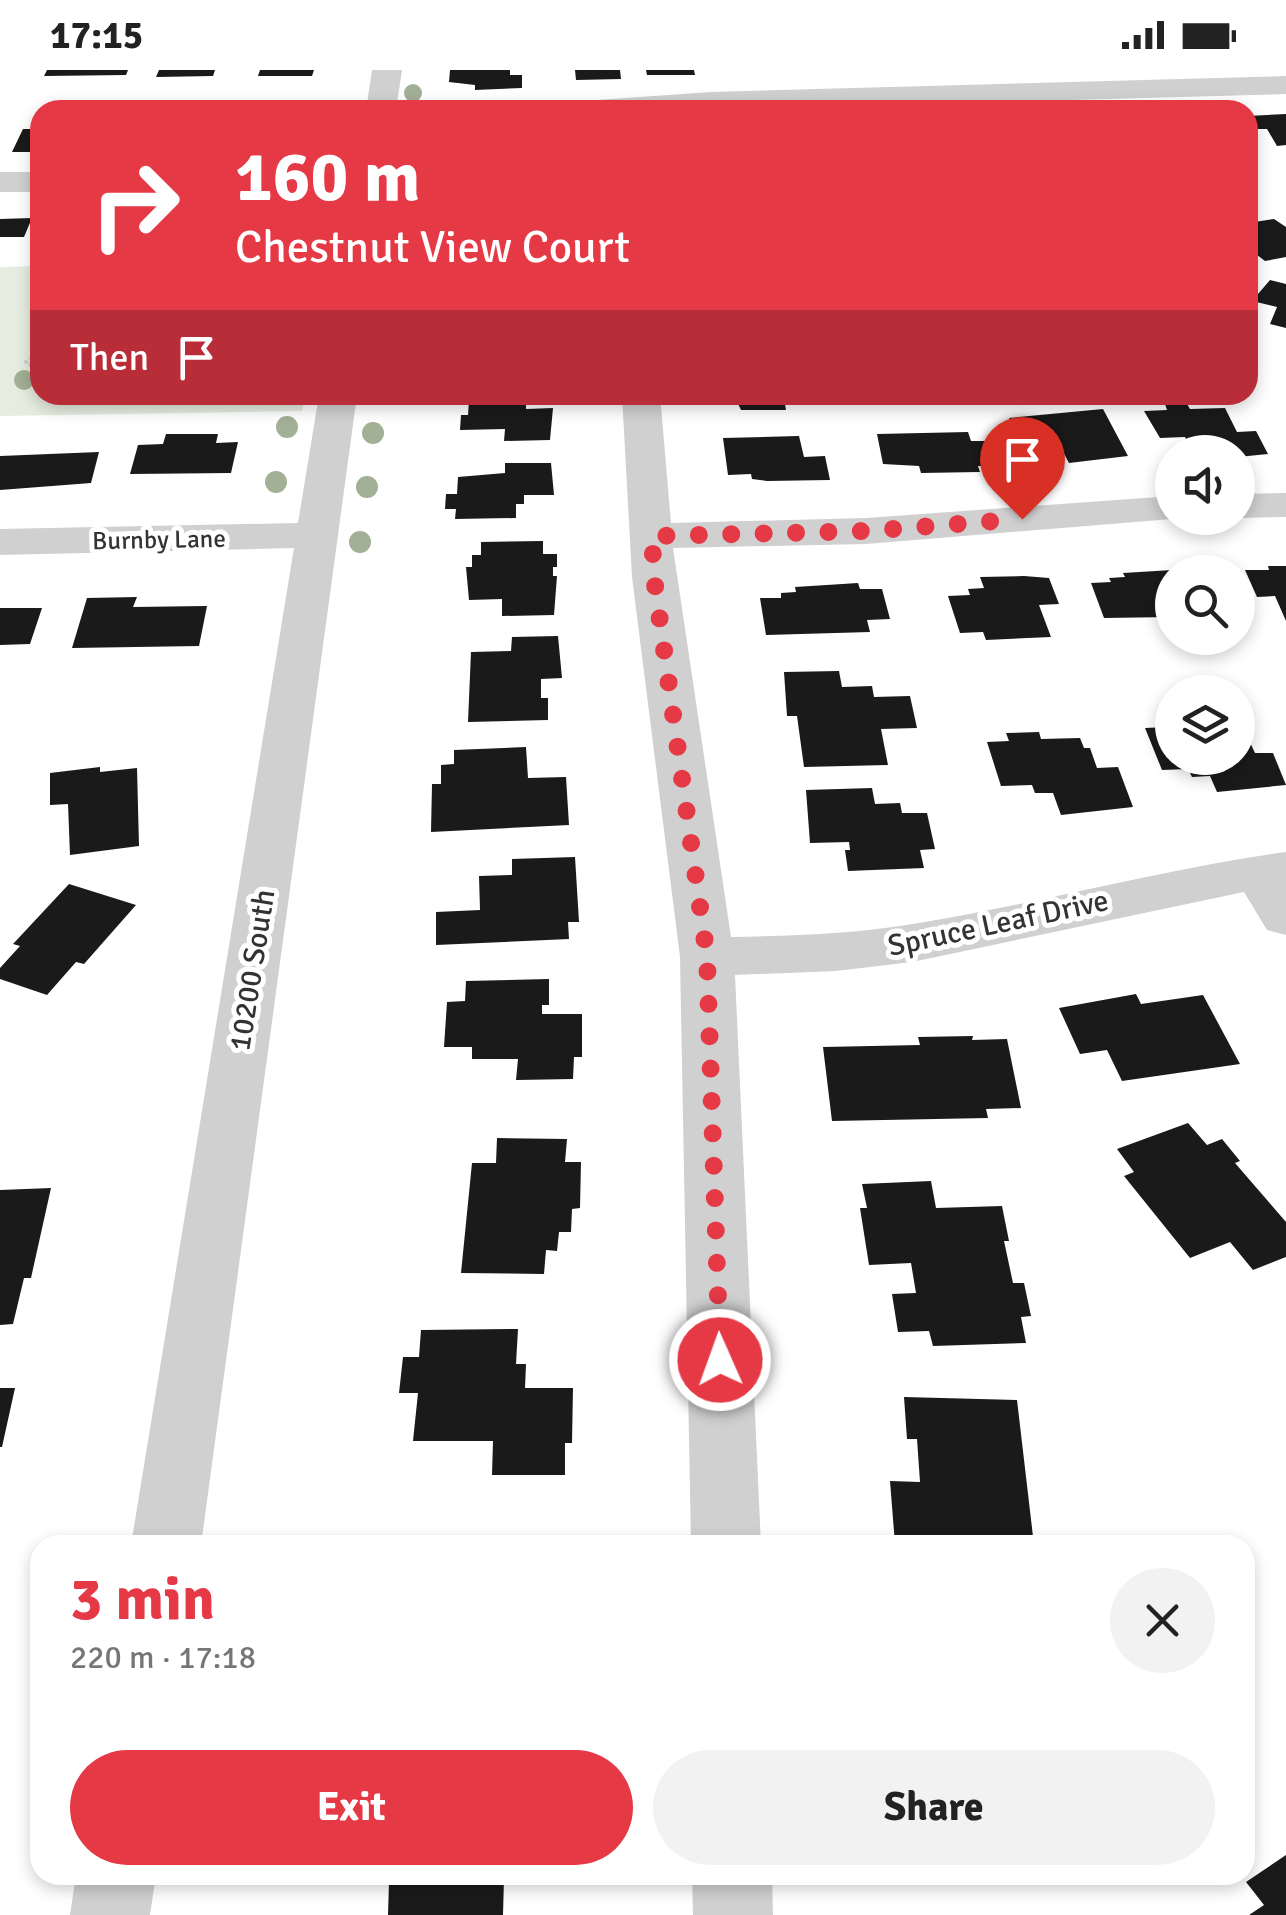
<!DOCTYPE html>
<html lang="en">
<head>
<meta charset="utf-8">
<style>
  :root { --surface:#fff; --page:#f2f2f2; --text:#222; --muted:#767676; --accent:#e63946 }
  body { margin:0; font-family:Signika,sans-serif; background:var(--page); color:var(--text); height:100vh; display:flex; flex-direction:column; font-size:38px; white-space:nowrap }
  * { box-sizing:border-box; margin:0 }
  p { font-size:32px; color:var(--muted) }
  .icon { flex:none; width:55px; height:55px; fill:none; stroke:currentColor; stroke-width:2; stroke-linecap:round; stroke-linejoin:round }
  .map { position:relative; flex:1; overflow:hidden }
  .side { position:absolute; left:30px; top:1465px; width:1225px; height:350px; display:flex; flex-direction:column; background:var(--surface); border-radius:30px; box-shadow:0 5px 15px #0003 }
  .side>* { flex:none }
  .guide { position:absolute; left:30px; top:30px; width:1228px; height:305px; border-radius:30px; box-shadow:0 5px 15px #0003; background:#e63946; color:#fff; overflow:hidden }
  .controls { position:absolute; left:1155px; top:365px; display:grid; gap:20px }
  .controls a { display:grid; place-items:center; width:100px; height:100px; border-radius:50%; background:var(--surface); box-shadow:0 5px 15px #0003; font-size:50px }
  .pin { position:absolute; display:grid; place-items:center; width:85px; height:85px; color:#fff; margin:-102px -42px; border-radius:50% 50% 50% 0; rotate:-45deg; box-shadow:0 0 10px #0007 }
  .pin .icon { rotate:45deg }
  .me { position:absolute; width:110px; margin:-55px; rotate:358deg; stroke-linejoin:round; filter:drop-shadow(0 0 8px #0008) }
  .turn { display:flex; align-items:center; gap:35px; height:210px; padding:0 40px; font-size:45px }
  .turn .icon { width:130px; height:130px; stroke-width:2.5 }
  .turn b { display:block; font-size:70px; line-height:85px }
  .then { display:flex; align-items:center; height:95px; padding:0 40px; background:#0003; gap:20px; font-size:38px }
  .round { display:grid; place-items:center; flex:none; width:105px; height:105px; border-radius:52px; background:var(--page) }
  .summary { display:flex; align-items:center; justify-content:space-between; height:170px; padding:0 40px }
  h1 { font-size:60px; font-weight:800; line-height:75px; color:var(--accent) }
  .primary-button { display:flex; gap:20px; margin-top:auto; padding:20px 40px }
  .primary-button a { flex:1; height:115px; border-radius:60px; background:var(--accent); color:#fff; font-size:40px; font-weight:800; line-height:115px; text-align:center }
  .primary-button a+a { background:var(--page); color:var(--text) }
  .status { display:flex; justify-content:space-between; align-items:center; height:70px; padding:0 50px; background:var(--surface); direction:ltr }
  .status svg { height:28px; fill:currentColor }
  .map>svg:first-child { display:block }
  .green { fill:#e6ecdf }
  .building { fill:#1a1a1a }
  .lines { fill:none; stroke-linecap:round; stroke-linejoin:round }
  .path-far1 { stroke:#cdcdcd; stroke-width:4; stroke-dasharray:2.5 2.5; stroke-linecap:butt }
  .path { stroke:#cdcdcd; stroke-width:5; stroke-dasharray:4 4; stroke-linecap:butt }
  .minor { fill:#d0d0d0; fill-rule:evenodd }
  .tree { fill:#a2b095 }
  .route { stroke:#e63946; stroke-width:18; stroke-dasharray:0 32.4 }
  .labels { text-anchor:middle; stroke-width:10; stroke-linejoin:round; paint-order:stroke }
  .far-street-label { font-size:25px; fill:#333; stroke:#fff }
  .street-label { font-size:30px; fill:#333; stroke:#fff }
</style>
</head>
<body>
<div class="status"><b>17:15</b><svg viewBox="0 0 49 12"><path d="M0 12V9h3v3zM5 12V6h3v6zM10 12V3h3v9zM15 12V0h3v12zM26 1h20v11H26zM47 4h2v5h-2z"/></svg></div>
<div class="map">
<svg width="1286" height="1845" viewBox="0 0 1286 1845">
  <rect width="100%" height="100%" fill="#fff"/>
  <path class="green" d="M40 196V325H305L302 341 0 346V197Z"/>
  <path class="building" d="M47 0H128L126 5 44 6Z
    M159 0H215L213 6 156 7Z
    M260 0H314L312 6H258Z
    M450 0H510V5H522V18L475 20V15L449 12Z
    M575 0H620L621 9 576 10Z
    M646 0H694L695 5H647Z
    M1286 44V75L1277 76 1267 59H1254L1248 50V46Z
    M23 59H40V82H12Z
    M32 148 24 167H0V149Z
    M1274 149 1286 157V187L1265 191 1248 178V153Z
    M1270 210 1286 214V258L1270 254 1277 237 1252 231Z
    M462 325H526V339L553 338 550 370 504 371 505 359 460 360 461 345H468L469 330H462Z
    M734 325H809V329H784L786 340H741Z
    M1165 334H1187L1190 339 1225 338 1237 362 1256 361 1268 384 1238 387V382H1206L1201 372H1187L1185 367 1160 368 1144 341 1167 340Z
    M1103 339 1128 386 1069 393 1062 380H1050L1047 374 1022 375 1009 348Z
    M968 362 971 371H990L998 396H978L980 402 921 403 919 396 883 394 877 364Z
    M166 364H218L216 373 238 372 231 403 130 404 138 375 163 374Z
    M799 366 804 387 825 386 830 410 767 411 752 409 751 404 728 405 723 368Z
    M99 382 91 413 0 420V386Z
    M505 393H551L554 425H524V434H516V448L455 449 456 439H445L446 424H457L458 407 505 403Z
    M543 471V484H557V497H553V506H557L554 545 502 546V529L469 530 466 497H472V485H481V472Z
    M1268 496H1286V551L1275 526 1257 527 1245 500H1269Z
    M1172 500V547L1104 548 1091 513 1111 512 1109 508 1125 507 1123 503Z
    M1024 506 1049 508 1059 534 1039 535 1051 567 986 570 983 562 960 563 948 526 970 525 968 519 984 518 980 507Z
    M858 513 860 519H882L890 549 867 550 870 562 766 565 760 528H781V523L796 522 795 517Z
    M137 527 133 537 207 536 199 576 72 578 87 528Z
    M0 538H42L30 574 0 575Z
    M558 566 562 608 541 609V628H548V650L468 652 471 582 511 581 512 567Z
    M839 601 842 617 872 616 874 627 910 626 917 658 881 659 888 695 804 697 797 646H787L784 602Z
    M1238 647 1255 683H1273L1286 715 1217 722 1210 706 1192 707 1188 699 1162 700 1145 658 1168 657 1165 648H1172V688H1238Z
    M1039 662 1041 669 1080 668 1084 678H1090L1097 698 1118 697 1133 737 1061 745 1053 723H1035L1032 715 1001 716 987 672 1009 671 1006 663Z
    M526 677 528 708 566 707 569 755 431 762 432 714H441V695L454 694V680Z
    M100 697V702L137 698 139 776 70 785 68 734 50 735V703Z
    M872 718 875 734 900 733 902 743H927L935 779 920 780 924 798 848 801 845 780H850L849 772 810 773 806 720Z
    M575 787 579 852H568L569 869 436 875V842L480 840 479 806 512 805V789Z
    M69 814 136 835 84 894 76 892 47 925 0 909V898L20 876 13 874Z
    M549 909V935H542V944H582V987H574L573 1009 516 1010 518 989H472V977H444L447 932 465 931 466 911Z
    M1136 924 1141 934 1203 925 1240 994 1122 1011 1107 980 1080 984 1059 938Z
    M973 966 972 970 1007 969 1021 1038 986 1039 988 1048 832 1051 823 977 920 975 918 967Z
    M1188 1053 1207 1075 1222 1069 1240 1091 1235 1093 1286 1152V1187L1253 1200 1230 1172 1190 1188 1124 1106 1134 1102 1117 1079Z
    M497 1068 567 1069 565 1092H581L580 1138 572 1139 571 1162H559L557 1181 546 1180 544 1204 461 1203 472 1093H496Z
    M931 1111 936 1138 1002 1136 1009 1171H1004L1013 1213H1024L1031 1246 1021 1247 1026 1273 933 1276 929 1261 898 1262 892 1224 916 1223 911 1193 869 1195 860 1138H867L862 1114Z
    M51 1118 31 1208H24L13 1254 0 1255V1120Z
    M518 1259 516 1294H526L525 1318H573L572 1373H565V1405H492L493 1371H413L418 1323H399L403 1287H419L421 1260Z
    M0 1318H15L2 1377H0Z
    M904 1327 1017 1330 1034 1475 895 1474 890 1411 920 1412 917 1369H907Z
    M1286 1785V1845H1249L1264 1835 1246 1812Z
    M948 1805H1061L1062 1812 949 1814Z
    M504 1808 503 1845H388L389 1812Z"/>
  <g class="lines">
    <path class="path-far1" d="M40 283 26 292 40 301"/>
    <path class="path" d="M86 325H103"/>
    <path class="minor" d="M372 0H402L396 40H366Z
      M1286 6V24L714 40H568L572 34 583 31 711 22Z
      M0 102H40V122H0Z
      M319 325H357L201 1475H131L294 478 0 485V459L298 453Z
      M622 325H660L671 453 866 448 1172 426V448H1184L866 474 673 478 731 867C792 866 853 864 913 854 1038 834 1161 799 1286 782V865L1267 860 1244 822 912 892 836 901 735 905 761 1475H691L680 887 632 507Z
      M1286 423V447L1238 448H1234H1238V424Z
      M76 1805H156L150 1845H70Z
      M692 1805H772L773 1845H693Z"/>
  </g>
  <g class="tree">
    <circle cx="413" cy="23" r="9"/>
    <circle cx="24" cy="310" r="10"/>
    <circle cx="287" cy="357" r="11"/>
    <circle cx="373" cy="363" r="11"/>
    <circle cx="276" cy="412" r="11"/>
    <circle cx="367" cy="417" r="11"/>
    <circle cx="360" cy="472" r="11"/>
  </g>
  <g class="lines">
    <path class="route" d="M720 1290 707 887 654 508 652 466 866 461 1022 449"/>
  </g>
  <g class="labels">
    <g class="far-street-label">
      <text transform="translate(159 469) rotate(-1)" y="9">Burnby Lane</text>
    </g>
    <g class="street-label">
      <text transform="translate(998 853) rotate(-12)" y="10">Spruce Leaf Drive</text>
      <text transform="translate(252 900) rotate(-81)" y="10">10200 South</text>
    </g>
  </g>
</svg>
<div class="controls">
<a><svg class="icon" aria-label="sound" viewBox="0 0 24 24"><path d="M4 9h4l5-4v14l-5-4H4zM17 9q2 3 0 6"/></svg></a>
<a><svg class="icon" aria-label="search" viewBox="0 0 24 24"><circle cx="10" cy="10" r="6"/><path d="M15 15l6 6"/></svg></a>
<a><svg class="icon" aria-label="layers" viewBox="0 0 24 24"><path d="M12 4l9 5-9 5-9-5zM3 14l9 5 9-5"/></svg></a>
</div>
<div class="pin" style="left:1022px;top:449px;background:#d93025"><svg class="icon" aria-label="arrive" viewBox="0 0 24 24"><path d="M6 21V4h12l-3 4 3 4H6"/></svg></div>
<svg class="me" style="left:720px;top:1290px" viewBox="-20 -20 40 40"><circle r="17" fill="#e63946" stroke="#fff" stroke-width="3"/><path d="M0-11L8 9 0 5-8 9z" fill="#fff"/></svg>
<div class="guide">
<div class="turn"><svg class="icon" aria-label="right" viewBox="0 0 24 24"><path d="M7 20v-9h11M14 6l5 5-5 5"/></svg><div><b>160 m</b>Chestnut View Court</div></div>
<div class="then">Then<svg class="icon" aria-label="arrive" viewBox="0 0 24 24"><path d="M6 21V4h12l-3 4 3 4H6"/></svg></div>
</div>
<section class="side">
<div class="summary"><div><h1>3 min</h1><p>220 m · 17:18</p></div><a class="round"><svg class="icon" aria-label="close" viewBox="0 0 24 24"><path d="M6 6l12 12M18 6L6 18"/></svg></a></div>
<div class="primary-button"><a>Exit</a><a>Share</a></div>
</section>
</div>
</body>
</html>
